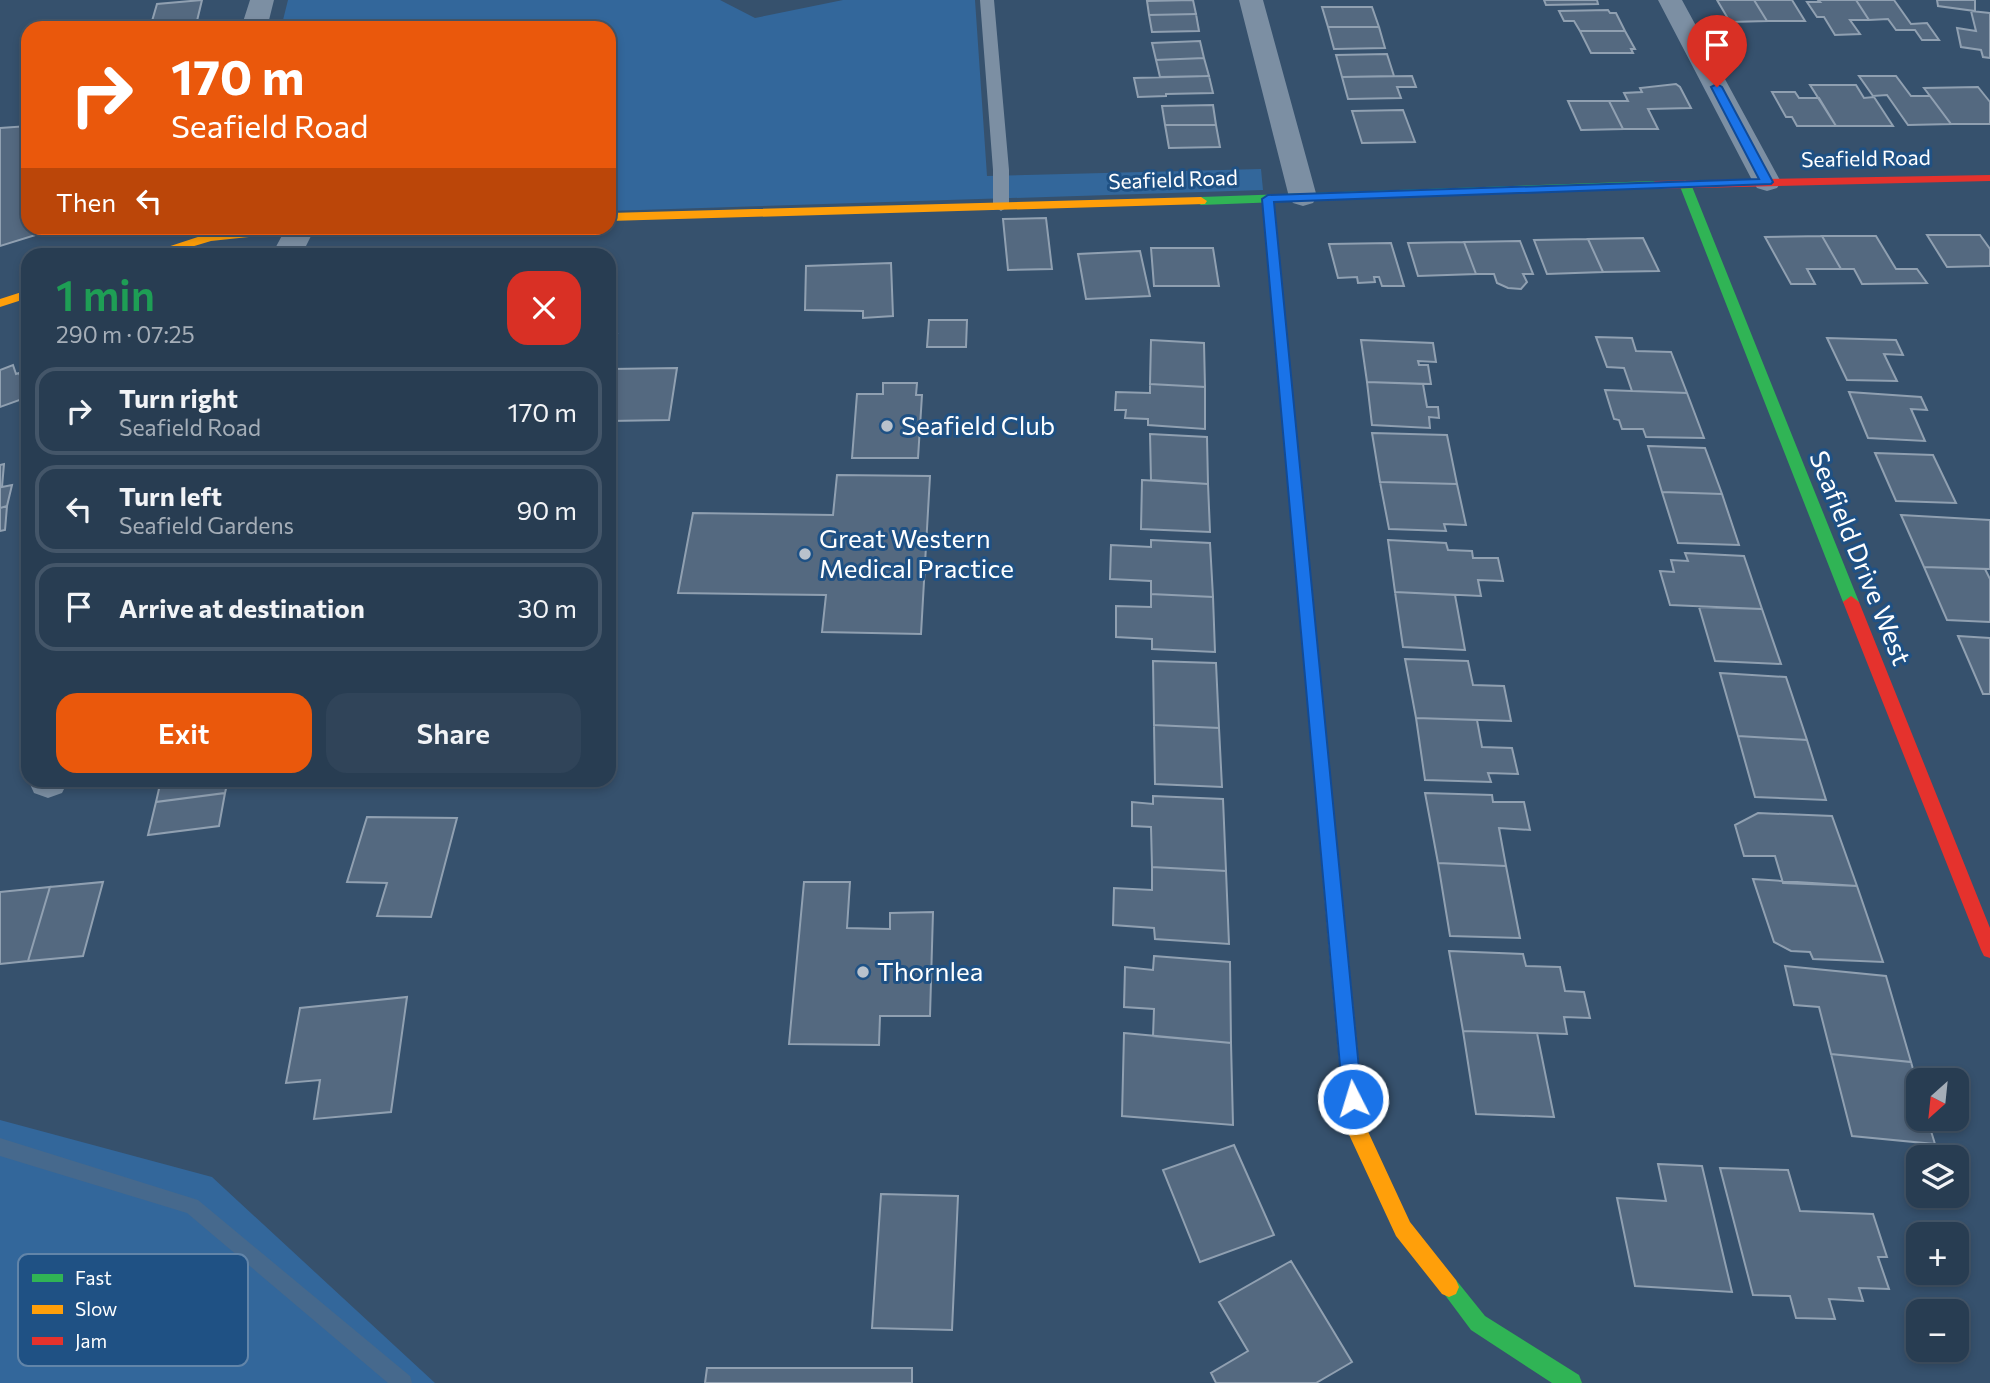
<!DOCTYPE html>
<html lang="en">
<head>
<meta charset="utf-8">
<style>
  :root { --surface:#283d52; --page:#304459; --text:#f1f3f6; --muted:#a5aeb8; --line:#445669; --accent:#ea580c }
  body { margin:0; font-family:Commissioner,sans-serif; background:var(--page); color:var(--text); height:100vh; display:flex; flex-direction:column; font-size:26px; white-space:nowrap }
  * { box-sizing:border-box; margin:0 }
  p { font-size:23px; color:var(--muted) }
  .icon { flex:none; width:38px; height:38px; fill:none; stroke:currentColor; stroke-width:2; stroke-linecap:round; stroke-linejoin:round }
  .map { position:relative; flex:1; overflow:hidden }
  .panel { position:absolute; left:21px; top:248px; width:595px; height:539px; display:flex; flex-direction:column; background:var(--surface); border-radius:21px; box-shadow:0 4px 10px #0003,0 0 0 2px var(--line) }
  .panel>* { flex:none }
  .guide { position:absolute; left:21px; top:21px; width:595px; height:214px; border-radius:21px; box-shadow:0 4px 10px #0003,0 0 0 2px var(--line); background:#ea580c; color:#fff; overflow:hidden }
  .needle { width:46px; rotate:207deg }
  .tools { position:absolute; left:1906px; top:1068px; display:grid; gap:14px }
  .tools a { display:grid; place-items:center; width:63px; height:63px; border-radius:14px; background:var(--surface); box-shadow:0 4px 10px #0003,0 0 0 2px var(--line); font-size:35px }
  .pin { position:absolute; display:grid; place-items:center; width:60px; height:60px; color:#fff; margin:-72px -30px; border-radius:50% 50% 50% 0; rotate:-45deg; box-shadow:0 0 7px #0007 }
  .pin .icon { rotate:45deg }
  .me { position:absolute; width:77px; margin:-38px; rotate:355deg; stroke-linejoin:round; filter:drop-shadow(0 0 5px #0008) }
  .turn { display:flex; align-items:center; gap:24px; height:147px; padding:0 35px; font-size:32px }
  .turn .icon { width:91px; height:91px; stroke-width:2.5 }
  .turn b { display:block; font-size:49px; line-height:60px }
  .then { display:flex; align-items:center; height:66px; padding:0 35px; background:#0003; gap:14px; font-size:26px }
  .round { display:grid; place-items:center; flex:none; width:74px; height:74px; border-radius:21px; background:var(--page) }
  .summary { display:flex; align-items:center; justify-content:space-between; height:119px; padding:0 35px }
  h1 { font-size:42px; font-weight:600; line-height:52px; color:#1e9e55 }
  .primary-button { display:flex; gap:14px; margin-top:auto; padding:14px 35px }
  .primary-button a { flex:1; height:80px; border-radius:21px; background:var(--accent); color:#fff; font-size:28px; font-weight:600; line-height:80px; text-align:center }
  .primary-button a+a { background:var(--page); color:var(--text) }
  ul { padding:0; list-style:none }
  li { display:flex; align-items:center; gap:21px; height:88px; margin:0 14px 10px; padding:0 21px; border:4px solid var(--line); border-radius:21px }
  li div { flex:1 }
  li b { display:block; font-size:26px }
  li em { font-style:normal }
  .map>svg:first-child { display:block }
  .green { fill:#33679b }
  .lines { fill:none; stroke-linecap:round; stroke-linejoin:round }
  .stream { fill:#46698d; fill-rule:evenodd }
  .building { fill:#546980; stroke:#90a0b1; stroke-width:2 }
  .lane { fill:#7c8fa3; fill-rule:evenodd }
  .street { fill:#7c8fa3; fill-rule:evenodd }
  .fast { fill:#30b455; fill-rule:evenodd }
  .slow { fill:#ff9f0a; fill-rule:evenodd }
  .jam { fill:#e5322d; fill-rule:evenodd }
  .route { fill:#1a73e8; stroke:#114b97; stroke-width:2 }
  .poi-dot { fill:#b9c2cc; stroke:#1f5184; stroke-width:2.5 }
  .labels { text-anchor:middle; stroke-width:6; stroke-linejoin:round; paint-order:stroke }
  .far-street-label { font-size:21px; fill:#fff; stroke:#1f5184 }
  .poi-label { font-size:26px; fill:#fff; stroke:#1f5184; text-anchor:start }
  .street-label { font-size:26px; fill:#fff; stroke:#1f5184 }
  .key { fill:#1f5184; stroke:#6285a9; stroke-width:2 }
  .key-label { font-size:19px; fill:#fff }
</style>
</head>
<body>
<div class="map">
<svg width="1990" height="1383" viewBox="0 0 1990 1383">
  <rect width="100%" height="100%" fill="#36516d"/>
  <path class="green" d="M288 0H720L755 18 843 0H975L987 176 1261 169 1263 190 609 211V28H281Z
    M0 1120 212 1177 435 1383H0Z"/>
  <g class="lines">
    <path class="stream" d="M0 1138 198 1200 410 1376 412 1383H388L187 1213 0 1156Z"/>
  </g>
  <path class="building" d="M202 0 196 25 150 28 157 4Z
    M1193 0 1196 14 1149 15 1147 1Z
    M1544 0H1597L1598 4 1546 5Z
    M1717 0H1754L1767 21 1730 22Z
    M1754 0H1792L1805 21H1767Z
    M1818 0H1856L1869 20H1850L1860 34 1835 35 1824 17H1817L1807 2H1820Z
    M1856 0H1894L1911 24 1927 23 1939 40H1922L1915 30H1896L1888 19 1869 20Z
    M1937 0H1975V11L1938 6Z
    M1322 7H1372L1379 27H1328Z
    M1608 10 1610 13H1616L1625 31H1580L1574 21H1564L1559 11Z
    M1971 11 1990 13V58L1983 57 1981 50 1961 47 1957 28 1976 31Z
    M1196 14 1199 31 1152 32 1149 15Z
    M1328 27H1379L1385 48 1334 49Z
    M1580 31H1625L1635 49H1631L1633 53H1591Z
    M1200 41 1204 58 1156 60 1152 43Z
    M1387 54 1394 76 1342 77 1336 55Z
    M1204 58 1209 76 1160 77 1156 60Z
    M1209 76 1213 93 1166 94V96L1138 97 1134 78Z
    M1412 76 1416 87H1397L1401 98 1348 99 1342 77Z
    M1859 76H1896L1911 96H1930L1951 124 1908 125 1887 95 1873 96Z
    M1676 84 1680 87 1691 108 1648 109 1658 129H1623L1609 101H1628L1624 93 1642 92 1640 88Z
    M1810 85H1856L1864 98 1874 97 1893 126H1836Z
    M1978 87 1990 102V124H1951L1924 88Z
    M1772 92H1795L1799 98H1819L1836 126H1797L1792 117H1786Z
    M1568 101H1609L1623 129 1581 130Z
    M1213 105 1216 125H1165L1162 106Z
    M1403 110 1415 142 1362 143 1352 111Z
    M1165 125H1216L1220 147 1169 148Z
    M28 126V228H58L0 246V128Z
    M1046 218 1052 269 1008 270 1003 219Z
    M1927 235H1980L1990 249V266L1947 267Z
    M1822 236 1841 269H1807L1815 284H1791L1765 237Z
    M1822 236H1876L1896 269H1917L1927 283 1862 284 1854 269H1841Z
    M1643 238 1659 271 1603 272 1588 239Z
    M1588 239 1603 272 1547 274 1534 240Z
    M1520 241 1533 274H1523L1527 282 1521 289 1508 288 1497 283 1494 274H1476L1464 242Z
    M1464 242 1476 274 1418 276 1408 243Z
    M1391 243 1404 286H1382L1379 277H1374L1375 282 1358 283 1357 277 1338 278 1329 244Z
    M1151 248H1213L1219 286H1154Z
    M1140 251 1150 296 1086 299 1078 254Z
    M891 263 893 316 863 318V311L805 310 806 266Z
    M929 320H967L966 347H927Z
    M609 334H617L610 369 677 368 669 420 609 421Z
    M1596 337 1632 338 1636 351 1671 352 1687 393 1632 391 1624 368 1607 367Z
    M1827 338 1896 340 1903 355 1884 354 1897 381 1847 380Z
    M1151 340 1204 343 1205 387 1150 384Z
    M1361 340 1433 343 1436 362 1418 361 1419 365H1428L1431 384 1367 382Z
    M13 365 16 374 19 373 28 397 0 407V370Z
    M1367 382 1423 384 1427 407H1438L1439 418 1429 417 1430 428 1372 425Z
    M883 383H917L916 395H922L918 458H852L857 394H883Z
    M1150 384 1205 387V429L1148 425V419L1125 418 1126 410H1115L1116 392 1150 393Z
    M1605 390 1687 393 1704 438 1646 437 1643 429H1622L1619 420 1614 419Z
    M1849 392 1921 397 1927 410 1911 409 1925 441 1868 438Z
    M1372 433 1447 435 1457 484 1380 482Z
    M1150 434 1207 437 1208 484 1151 480Z
    M1648 446 1705 448 1722 494 1662 492Z
    M1875 453 1933 455 1956 503 1896 501Z
    M4 464 2 487 12 485 7 506 0 508V465Z
    M837 475 930 476 921 634 822 632 826 595 678 593 693 513 833 515Z
    M1142 480 1208 484 1210 532 1141 529Z
    M1380 482 1457 484 1466 525 1444 524 1446 531 1389 529Z
    M1662 492 1722 494 1739 545 1678 543Z
    M7 506 5 530 0 531V508Z
    M1901 515 1990 520V569L1924 567Z
    M1151 540 1210 543 1213 597 1151 594V581L1110 579 1111 545 1151 547Z
    M1388 540 1446 543 1448 550 1472 551 1473 558H1498L1503 581 1478 580 1481 596 1395 592Z
    M1685 553 1744 556 1762 609 1670 605 1660 571 1674 572 1671 560 1688 561Z
    M1924 567 1985 569 1990 579V622L1947 620Z
    M1395 592 1455 595 1465 650 1403 647Z
    M1151 594 1213 597 1215 652 1152 649V639L1116 637V606L1151 607Z
    M1699 607 1762 609 1781 664 1715 661Z
    M1958 636 1990 638V694H1983Z
    M1405 659 1468 661 1473 685 1504 686 1511 721 1416 718Z
    M1153 661 1216 663 1219 728 1154 725Z
    M1720 673 1786 677 1807 740 1738 736Z
    M1416 718 1477 720 1482 747 1512 748 1518 774 1488 773 1491 782 1425 780Z
    M1154 725 1219 728 1222 787 1155 784Z
    M1738 736 1807 740 1826 800 1755 797Z
    M161 780H228L225 793 156 802Z
    M225 793 219 826 148 835 156 802Z
    M1425 793 1492 795 1493 802H1524L1530 830 1499 828 1506 866 1438 863Z
    M1153 796 1223 799 1226 871 1152 867 1151 827 1132 826V802L1153 804Z
    M1758 813 1832 816 1857 886 1783 883 1775 856H1744L1735 825Z
    M367 817 457 818 431 917 377 916 387 883 347 882Z
    M1438 863 1506 866 1520 938 1450 936Z
    M1152 867 1226 871 1229 944 1155 939 1154 928 1113 925 1114 888 1152 890Z
    M1753 879 1857 886 1883 962 1813 959 1810 952 1791 951 1774 942Z
    M103 882 83 956 28 961 50 887Z
    M804 882H850L847 928 890 929V913L933 912 930 1016H880L879 1045 789 1044Z
    M50 887 28 961 0 964V892Z
    M1449 951 1523 954 1526 966 1560 967 1565 991 1584 992 1590 1018 1564 1017 1567 1034 1463 1031Z
    M1154 956 1230 962 1231 1043 1153 1036 1154 1009 1124 1007 1125 967 1153 970Z
    M1785 966 1886 976 1911 1062 1831 1054 1819 1007 1794 1005Z
    M407 997 391 1112 314 1119 320 1080 286 1083 300 1008Z
    M1463 1031 1537 1033 1554 1117 1476 1114Z
    M1124 1033 1231 1043 1233 1125 1122 1116Z
    M1831 1054 1911 1062 1918 1087V1118H1927L1935 1144 1852 1136Z
    M1234 1145 1274 1235 1200 1262 1163 1170Z
    M1658 1164 1702 1166 1732 1292 1635 1286 1617 1198 1666 1201Z
    M1720 1168 1788 1170 1800 1211 1873 1214 1887 1257H1878L1889 1289 1859 1288 1863 1301 1829 1299 1835 1319 1796 1318 1790 1296 1753 1295Z
    M881 1194 958 1196 952 1330 872 1328Z
    M1291 1261 1352 1362 1316 1383H1216L1211 1373 1248 1351 1219 1302Z
    M707 1368H912V1383H705Z"/>
  <g class="lines">
    <path class="lane" d="M980 0H994L1009 170V206L1001 211 993 206V170Z"/>
    <path class="street" d="M250 0H274L267 28H241Z
      M1239 0H1263L1317 197 1313 203 1303 206 1293 203 1289 197Z
      M1658 0H1682L1781 182 1777 188 1767 191 1757 188 1753 182Z
      M286 228H315L301 256H271Z
      M28 780H68V781L62 793 48 798 34 793Z"/>
    <path class="fast" d="M1685 180 1691 184 1859 602 1856 606 1851 608 1843 602 1679 184Z
      M1655 181 1661 185 1659 187 1201 205 1195 201 1201 197Z
      M1305 588 1312 594 1342 893 1339 898 1333 901 1327 898 1324 893 1298 594Z
      M1449 1277 1456 1280 1485 1316 1579 1375 1582 1383H1552L1471 1330 1439 1287 1442 1280Z"/>
    <path class="slow" d="M1268 195 1274 199 1312 594 1305 600 1298 594 1262 199Z
      M1201 197 1207 201 1205 204 609 221V213Z
      M264 228H301L295 232 211 241 161 256H140L210 233Z
      M28 290V298L0 307V299Z
      M1333 885 1339 888 1342 893 1365 1125 1410 1222 1456 1280 1459 1287 1456 1294 1449 1297 1442 1294 1396 1236 1345 1126 1324 893 1327 888Z"/>
    <path class="jam" d="M1990 175V181L1655 189 1649 185 1655 181Z
      M1851 596 1859 602 1990 928V958L1984 956 1981 950 1843 602Z"/>
  </g>
  <path class="route" d="M1717 84 1722 87 1773 182 1771 184 1274 202 1362 1099 1359 1105 1353 1108 1346 1105 1343 1099 1262 199 1268 195 1759 179 1711 87Z"/>
  <g class="poi-dot">
    <circle cx="887" cy="426" r="7"/>
    <circle cx="805" cy="554" r="7"/>
    <circle cx="863" cy="972" r="7"/>
  </g>
  <g class="labels">
    <g class="far-street-label">
      <text transform="translate(1866 159) rotate(-1)" y="7">Seafield Road</text>
      <text transform="translate(1173 180) rotate(-2)" y="7">Seafield Road</text>
    </g>
    <g class="poi-label">
      <text x="901" y="435">Seafield Club</text>
      <text x="819" y="548">Great Western<tspan x="819" dy="30">Medical Practice</tspan></text>
      <text x="877" y="981">Thornlea</text>
    </g>
    <g class="street-label">
      <text transform="translate(1860 558) rotate(68)" y="9">Seafield Drive West</text>
    </g>
  </g>
  <rect x="18" y="1254" width="230" height="112" rx="10" class="key"/>
  <rect x="32" y="1274" width="31" height="8" fill="#30b455"/>
  <rect x="32" y="1305" width="31" height="9" fill="#ff9f0a"/>
  <rect x="32" y="1337" width="31" height="8" fill="#e5322d"/>
  <g class="key-label">
    <text x="75" y="1285">Fast</text>
    <text x="75" y="1316">Slow</text>
    <text x="75" y="1348">Jam</text>
  </g>
</svg>
<div class="tools">
<a><svg class="needle" viewBox="-14 -14 28 28"><path d="M0-13l5 13h-10z" fill="#e53935"/><path d="M0 13l5-13h-10z" fill="#a5aeb8"/></svg></a>
<a><svg class="icon" aria-label="layers" viewBox="0 0 24 24"><path d="M12 4l9 5-9 5-9-5zM3 14l9 5 9-5"/></svg></a>
<a>+</a>
<a>−</a>
</div>
<div class="pin" style="left:1717px;top:87px;background:#d93025"><svg class="icon" aria-label="arrive" viewBox="0 0 24 24"><path d="M6 21V4h12l-3 4 3 4H6"/></svg></div>
<svg class="me" style="left:1353px;top:1099px" viewBox="-20 -20 40 40"><circle r="17" fill="#1a73e8" stroke="#fff" stroke-width="3"/><path d="M0-11L8 9 0 5-8 9z" fill="#fff"/></svg>
<div class="guide">
<div class="turn"><svg class="icon" aria-label="right" viewBox="0 0 24 24"><path d="M7 20v-9h11M14 6l5 5-5 5"/></svg><div><b>170 m</b>Seafield Road</div></div>
<div class="then">Then<svg class="icon" aria-label="left" viewBox="0 0 24 24"><path d="M17 20v-9H6M10 6l-5 5 5 5"/></svg></div>
</div>
<section class="panel">
<div class="summary"><div><h1>1 min</h1><p>290 m · 07:25</p></div><a class="round" style="background:#d93025;color:#fff"><svg class="icon" aria-label="close" viewBox="0 0 24 24"><path d="M6 6l12 12M18 6L6 18"/></svg></a></div>
<ul>
<li><svg class="icon" aria-label="right" viewBox="0 0 24 24"><path d="M7 20v-9h11M14 6l5 5-5 5"/></svg><div><b>Turn right</b><p>Seafield Road</p></div><em>170 m</em></li>
<li><svg class="icon" aria-label="left" viewBox="0 0 24 24"><path d="M17 20v-9H6M10 6l-5 5 5 5"/></svg><div><b>Turn left</b><p>Seafield Gardens</p></div><em>90 m</em></li>
<li><svg class="icon" aria-label="arrive" viewBox="0 0 24 24"><path d="M6 21V4h12l-3 4 3 4H6"/></svg><div><b>Arrive at destination</b></div><em>30 m</em></li>
</ul>
<div class="primary-button"><a>Exit</a><a>Share</a></div>
</section>
</div>
</body>
</html>
